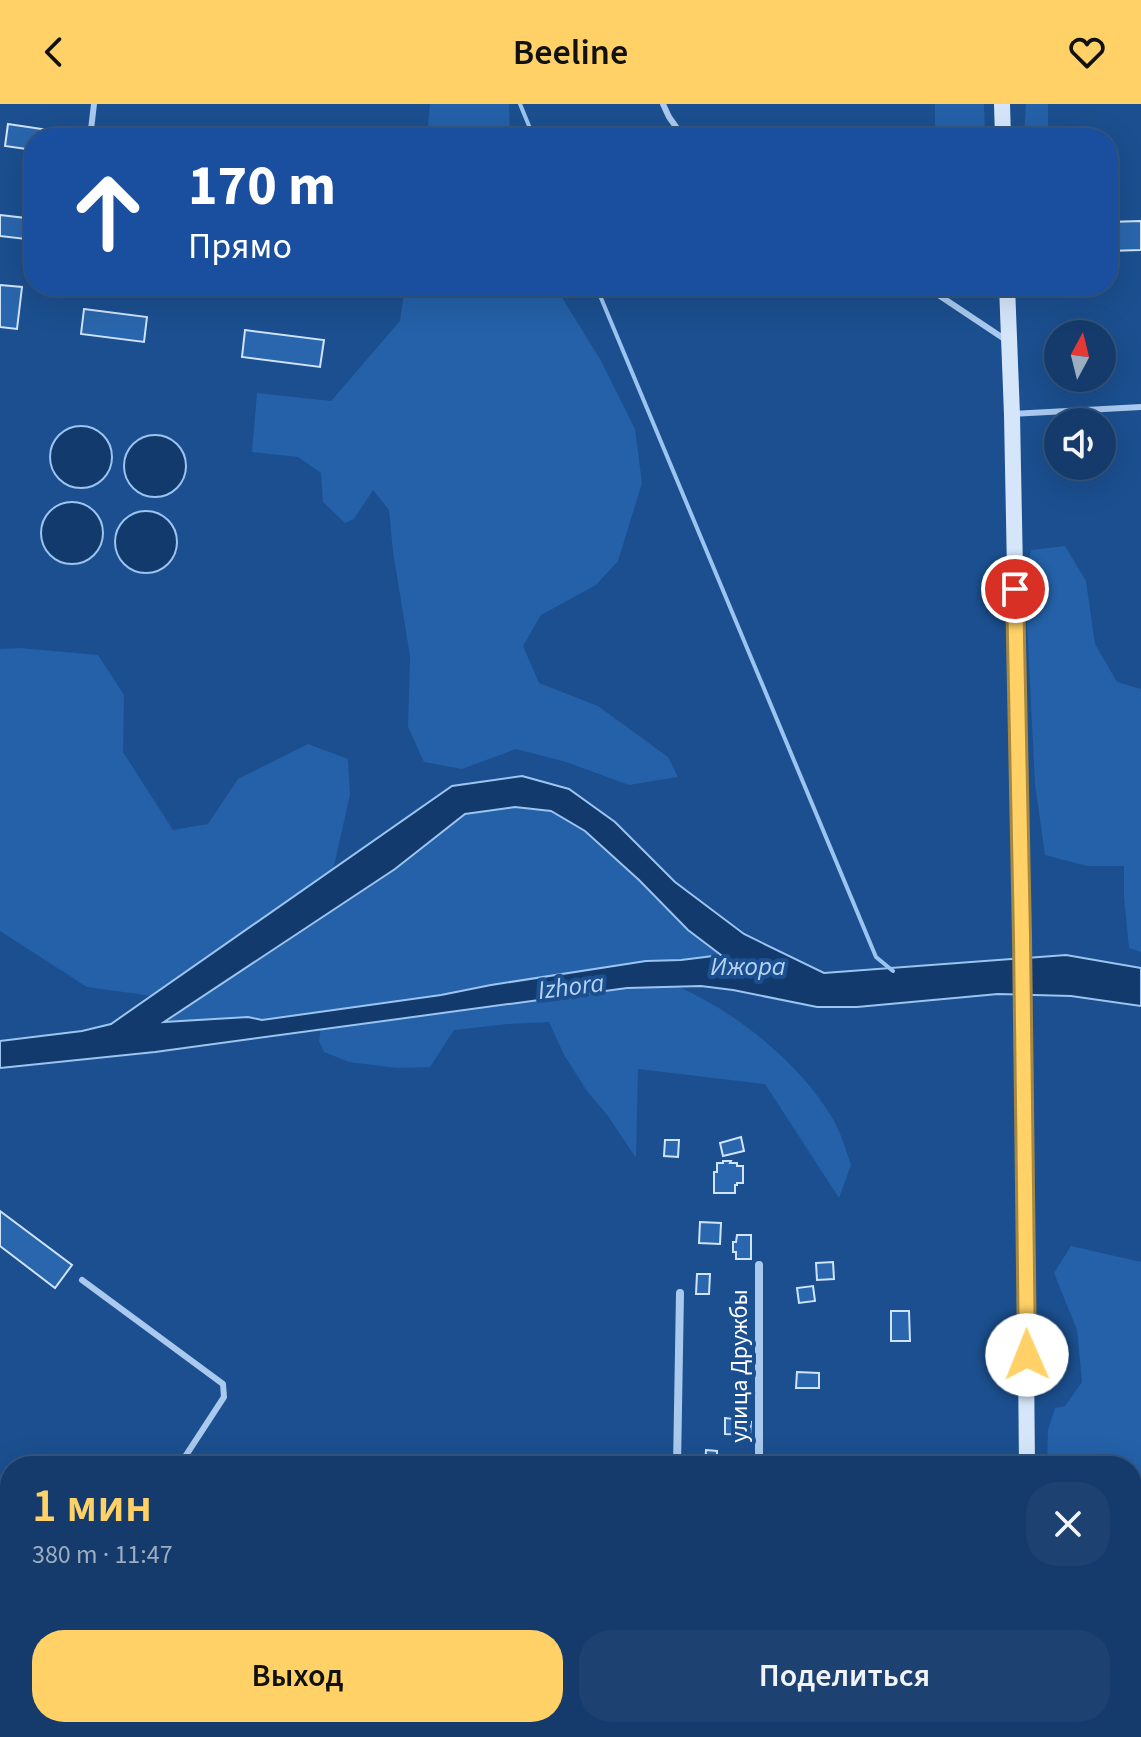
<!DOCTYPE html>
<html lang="ru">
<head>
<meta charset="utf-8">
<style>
  :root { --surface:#143b6b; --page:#1d4271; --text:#f1f3f6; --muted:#9dadc1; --line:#33557e; --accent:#ffd166 }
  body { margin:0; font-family:"Source Sans 3",sans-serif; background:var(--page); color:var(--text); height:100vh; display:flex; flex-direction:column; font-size:30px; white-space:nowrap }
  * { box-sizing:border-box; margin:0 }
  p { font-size:26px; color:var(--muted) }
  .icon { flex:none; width:44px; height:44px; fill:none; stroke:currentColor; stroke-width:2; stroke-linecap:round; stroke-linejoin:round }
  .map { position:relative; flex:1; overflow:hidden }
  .side { position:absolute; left:0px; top:1352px; width:1142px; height:282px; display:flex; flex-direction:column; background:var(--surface); border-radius:32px 32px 0 0; box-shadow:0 8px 32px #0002,0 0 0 2px var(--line) }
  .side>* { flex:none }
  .hud { position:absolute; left:24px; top:24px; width:1094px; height:168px; border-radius:32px; box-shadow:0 8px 32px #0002,0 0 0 2px var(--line); background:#1a4fa0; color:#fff; overflow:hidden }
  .needle { width:52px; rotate:7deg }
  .tools { position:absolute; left:1044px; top:216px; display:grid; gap:16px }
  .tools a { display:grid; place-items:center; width:72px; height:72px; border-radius:50%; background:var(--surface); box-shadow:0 8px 32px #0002,0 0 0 2px var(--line); font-size:40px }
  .pin { position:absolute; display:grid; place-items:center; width:68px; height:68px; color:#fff; margin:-34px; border:4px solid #fff; border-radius:50%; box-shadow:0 2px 8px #0007 }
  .me { position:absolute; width:88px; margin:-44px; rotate:359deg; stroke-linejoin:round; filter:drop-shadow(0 0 6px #0008) }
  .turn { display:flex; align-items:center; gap:28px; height:168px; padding:0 32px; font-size:36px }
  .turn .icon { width:104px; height:104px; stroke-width:2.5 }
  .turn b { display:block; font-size:56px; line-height:68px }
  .round { display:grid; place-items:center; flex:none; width:84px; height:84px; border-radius:32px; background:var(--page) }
  .overview { display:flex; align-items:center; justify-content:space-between; height:136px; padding:0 32px }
  h1 { font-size:48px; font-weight:600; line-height:60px; color:var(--accent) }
  .action { display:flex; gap:16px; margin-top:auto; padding:16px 32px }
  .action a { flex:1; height:92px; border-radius:32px; background:var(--accent); color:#111; font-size:32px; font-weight:600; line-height:92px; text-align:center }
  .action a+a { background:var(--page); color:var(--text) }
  header { display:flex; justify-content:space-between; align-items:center; height:104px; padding:0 32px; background:var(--accent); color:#111; font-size:36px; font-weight:600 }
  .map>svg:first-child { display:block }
  .green { fill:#2461a8 }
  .water { fill:#123a6d; stroke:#9cc4f0; stroke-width:2; fill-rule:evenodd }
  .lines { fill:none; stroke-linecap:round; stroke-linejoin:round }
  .stream { stroke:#9cc4f0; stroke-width:4 }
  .building { fill:#2a66ad; stroke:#cfe3fa; stroke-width:2 }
  .lane { stroke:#a9c9ee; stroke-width:6 }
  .street { stroke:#a9c9ee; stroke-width:8 }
  .secondary { stroke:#d6e6fa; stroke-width:16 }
  .route-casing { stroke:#a68842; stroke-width:20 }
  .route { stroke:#ffd166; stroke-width:14 }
  .labels { text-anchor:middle; stroke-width:8; stroke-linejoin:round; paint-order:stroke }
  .street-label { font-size:24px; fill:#fff; stroke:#1b4f8f }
  .water-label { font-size:26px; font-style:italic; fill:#b5d3f5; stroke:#1b4f8f }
</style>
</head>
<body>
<header><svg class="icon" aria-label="back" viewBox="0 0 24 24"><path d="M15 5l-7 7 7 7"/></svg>Beeline<svg class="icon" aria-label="heart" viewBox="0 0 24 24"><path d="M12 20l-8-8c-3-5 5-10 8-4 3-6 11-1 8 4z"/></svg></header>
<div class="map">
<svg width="1141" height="1633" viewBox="0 0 1141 1633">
  <rect width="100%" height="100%" fill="#1b4f8f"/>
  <path class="green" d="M430 0H509L510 34H427Z
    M935 0H984L985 34H935Z
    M1026 0H1048V34H1024Z
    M405 182H555L601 257 635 325 642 379 618 457 596 481 541 511 523 542 539 579 598 602 668 653 678 673 629 681 566 658 516 645 462 665 424 658 408 623 410 552 393 448 389 406 373 386 354 415 345 419 323 398 321 369 298 353 252 348 257 289 331 297 400 217Z
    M1065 442 1086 477 1095 540 1117 578 1141 585V848L1129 844 1124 793V762H1087L1045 751 1035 680 1025 480 1031 446Z
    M20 544 98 551 124 591 123 648 173 726 208 720 238 675 308 640 348 655 350 691 333 766 152 892 87 883 0 827V545Z
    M515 703 551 707 585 727 639 776 688 826 722 851 681 856 646 857 491 881 441 891 262 916 248 913 163 919 395 765 465 710Z
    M679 883C737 909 800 959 833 1015 841 1029 846 1046 851 1061L839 1094 765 980 638 965 636 1054 608 1012 587 987 564 951 549 918 508 920 454 926 430 963 397 964 349 958 324 948 319 937 321 924 627 884Z
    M1071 1142 1141 1158V1481L1132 1476V1362H1047L1048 1326 1055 1304 1065 1302 1082 1278 1077 1226 1054 1169Z"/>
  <path class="water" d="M50 353a31 31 0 1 1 62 0a31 31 0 1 1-62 0Z
    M124 362a31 31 0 1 1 62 0a31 31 0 1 1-62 0Z
    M41 429a31 31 0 1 1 62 0a31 31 0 1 1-62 0Z
    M115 438a31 31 0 1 1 62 0a31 31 0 1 1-62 0Z
    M522 672 569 685 615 718 675 778 744 830 824 869 1066 851 1141 864V902L1071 892 998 890 857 903H817L733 886 701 882 627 884 155 948 0 964V937L82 927 111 920 452 682ZM515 703 551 707 585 727 639 776 688 826 721 851 681 856 646 857 491 881 441 891 262 916 248 913 164 918 395 765 465 710Z"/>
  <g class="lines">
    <path class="stream" d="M520 0 534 34
      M596 182 876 853 893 867"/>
  </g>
  <path class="building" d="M8 20 62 28 61 34H34V46L5 42Z
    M234 26 266 31 265 34H233Z
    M0 111 34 115V136L0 132Z
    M1141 117V146L1108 147V118Z
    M0 181 22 183 17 225 0 223Z
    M84 205 147 213 144 238 81 230Z
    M245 226 324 236 320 263 242 253Z
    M741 1033 744 1047 723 1052 720 1039Z
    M665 1036H679L678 1053 664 1052Z
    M723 1057H731L730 1059H737V1062H743V1079H737V1081H735V1089H714V1068H717V1059H723Z
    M0 1107 72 1161 55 1184 0 1142Z
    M700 1118 721 1119 720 1140 699 1139Z
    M737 1131H751V1155H736V1148H733V1138H736Z
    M833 1158 834 1175 817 1176 816 1159Z
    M697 1170H710L709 1190H696Z
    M813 1182 815 1197 799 1199 797 1184Z
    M891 1207H909L910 1237H891Z
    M797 1268 819 1269V1284H796Z
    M725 1314 734 1315 733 1317 751 1318 750 1331 725 1330Z
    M706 1346 717 1347V1362H705Z"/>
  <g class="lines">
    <path class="lane" d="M663 0 669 13 684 34
      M90 34 94 0
      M925 182 1006 236
      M1013 310 1141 303
      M82 1176 223 1280 224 1293 179 1362
      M1132 1590 1141 1593
      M0 1631 10 1616"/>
    <path class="street" d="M759 1161V1362
      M677 1362 680 1189
      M486 1633 493 1624"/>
    <path class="secondary" d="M1002 0 1003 34
      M1007 182 1012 311 1022 833 1027 1362
      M1026 1633V1624"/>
  </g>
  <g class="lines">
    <defs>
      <path id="route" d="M1015 485 1022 833 1027 1251"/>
    </defs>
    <use href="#route" class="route-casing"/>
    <use href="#route" class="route"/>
  </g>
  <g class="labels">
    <g class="street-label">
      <text transform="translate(739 1262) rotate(-90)" y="8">улица Дружбы</text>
    </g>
    <g class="water-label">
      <text x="748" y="871">Ижора</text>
      <text transform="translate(571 882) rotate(-7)" y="9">Izhora</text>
    </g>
  </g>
</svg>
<div class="tools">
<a><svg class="needle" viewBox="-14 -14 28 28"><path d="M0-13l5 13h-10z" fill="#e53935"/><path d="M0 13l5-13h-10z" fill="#9dadc1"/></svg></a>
<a><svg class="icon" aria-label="sound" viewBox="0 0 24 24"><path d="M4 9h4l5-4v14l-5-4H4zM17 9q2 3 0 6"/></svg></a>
</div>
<div class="pin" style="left:1015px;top:485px;background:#d93025"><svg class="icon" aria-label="arrive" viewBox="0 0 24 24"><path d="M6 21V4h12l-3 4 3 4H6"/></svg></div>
<svg class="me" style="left:1027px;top:1251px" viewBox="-20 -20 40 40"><circle r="19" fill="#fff"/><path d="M0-13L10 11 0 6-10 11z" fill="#ffd166"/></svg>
<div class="hud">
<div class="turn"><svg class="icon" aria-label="ahead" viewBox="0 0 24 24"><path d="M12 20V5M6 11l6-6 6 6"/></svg><div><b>170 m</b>Прямо</div></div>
</div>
<section class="side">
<div class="overview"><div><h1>1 мин</h1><p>380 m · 11:47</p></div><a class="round"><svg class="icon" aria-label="close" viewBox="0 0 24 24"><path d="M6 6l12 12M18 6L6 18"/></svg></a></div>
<div class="action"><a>Выход</a><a>Поделиться</a></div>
</section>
</div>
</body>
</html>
